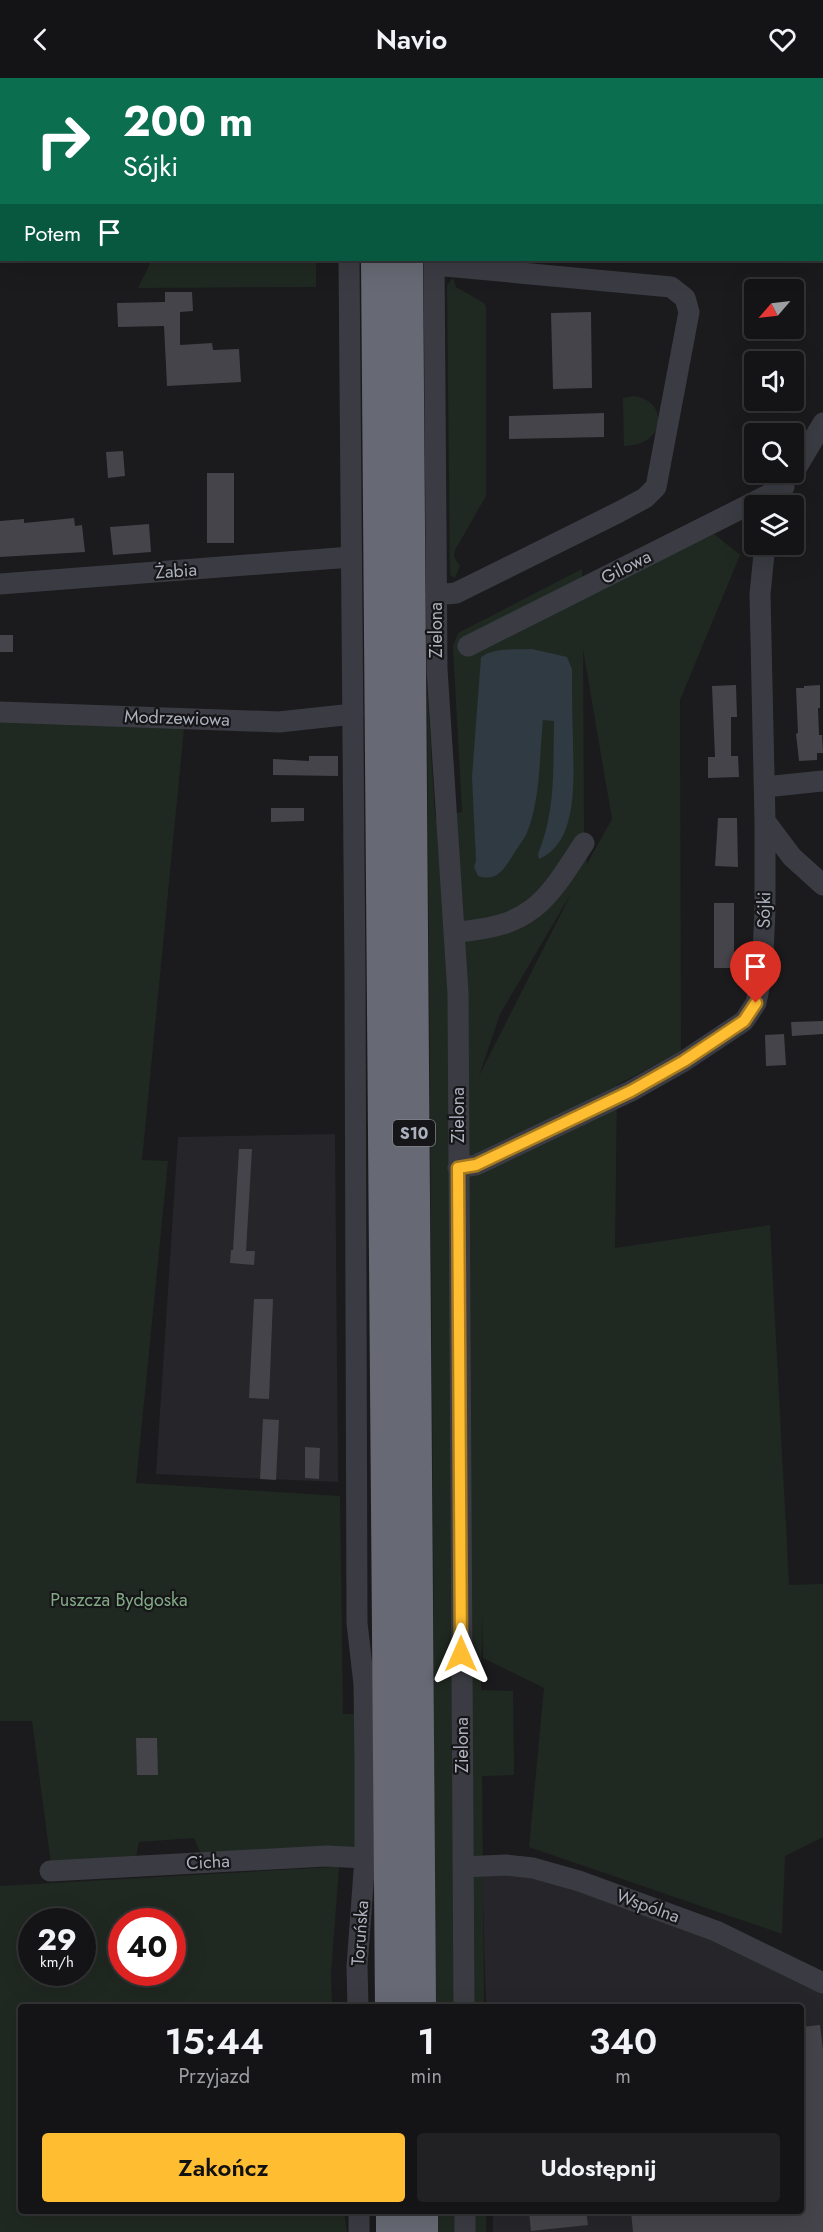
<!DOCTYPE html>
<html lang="pl">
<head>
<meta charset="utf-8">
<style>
  :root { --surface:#141416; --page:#212123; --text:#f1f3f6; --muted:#9d9ea1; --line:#333335; --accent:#ffbd31 }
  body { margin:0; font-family:Jost,sans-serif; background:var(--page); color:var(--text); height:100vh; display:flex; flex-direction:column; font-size:22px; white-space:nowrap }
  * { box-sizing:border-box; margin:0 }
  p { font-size:20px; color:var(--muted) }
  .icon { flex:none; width:33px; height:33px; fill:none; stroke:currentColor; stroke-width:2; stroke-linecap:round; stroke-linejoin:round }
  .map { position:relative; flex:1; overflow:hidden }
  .sheet { position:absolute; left:18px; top:1926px; width:786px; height:210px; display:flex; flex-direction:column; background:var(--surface); border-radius:6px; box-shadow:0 6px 24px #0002,0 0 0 2px var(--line) }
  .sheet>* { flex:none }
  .hud { position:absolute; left:0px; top:0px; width:824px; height:183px; box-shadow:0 6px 24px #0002,0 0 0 2px var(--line); background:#0b6e4f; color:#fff; overflow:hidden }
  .needle { width:39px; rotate:242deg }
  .tools { position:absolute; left:744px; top:201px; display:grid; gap:12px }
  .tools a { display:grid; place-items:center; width:60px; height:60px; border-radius:6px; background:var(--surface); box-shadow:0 6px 24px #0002,0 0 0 2px var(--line); font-size:30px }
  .speed { position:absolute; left:18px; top:1830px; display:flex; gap:12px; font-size:30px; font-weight:700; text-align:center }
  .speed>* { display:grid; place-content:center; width:78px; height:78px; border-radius:50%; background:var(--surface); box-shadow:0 6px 24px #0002,0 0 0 2px var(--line); line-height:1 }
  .speed small { font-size:15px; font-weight:400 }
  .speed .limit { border:9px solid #d22; background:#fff; color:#111 }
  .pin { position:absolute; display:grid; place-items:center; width:51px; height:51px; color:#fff; margin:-62px -26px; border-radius:50% 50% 50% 0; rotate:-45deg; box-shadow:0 0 6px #0007 }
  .pin .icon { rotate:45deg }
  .me { position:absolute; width:66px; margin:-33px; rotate:0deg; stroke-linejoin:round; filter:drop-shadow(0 0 4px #0008) }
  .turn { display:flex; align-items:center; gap:21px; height:126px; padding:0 24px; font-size:27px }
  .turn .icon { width:78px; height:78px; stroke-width:2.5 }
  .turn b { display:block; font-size:42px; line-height:51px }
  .then { display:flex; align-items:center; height:57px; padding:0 24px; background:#0003; gap:12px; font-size:22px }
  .eta { display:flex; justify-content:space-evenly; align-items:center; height:102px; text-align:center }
  .eta b { font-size:36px; font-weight:600; line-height:42px }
  .cta { display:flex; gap:12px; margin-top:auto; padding:12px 24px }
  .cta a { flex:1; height:69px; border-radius:6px; background:var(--accent); color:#111; font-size:24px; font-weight:600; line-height:69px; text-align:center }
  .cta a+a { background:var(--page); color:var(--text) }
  header { display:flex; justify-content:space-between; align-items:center; height:78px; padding:0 24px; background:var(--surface); font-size:27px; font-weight:600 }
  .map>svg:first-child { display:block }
  .built { fill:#26262a }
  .green { fill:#202921; fill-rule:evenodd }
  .water { fill:#2f3a43 }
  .building { fill:#44444a }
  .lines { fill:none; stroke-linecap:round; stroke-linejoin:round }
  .minor { stroke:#3b3c43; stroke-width:21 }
  .highway { stroke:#676a74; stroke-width:32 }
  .route-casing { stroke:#a67b20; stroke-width:15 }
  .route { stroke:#ffbd31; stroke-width:10 }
  .labels { text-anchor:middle; stroke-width:4.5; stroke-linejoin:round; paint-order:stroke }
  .shield { fill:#161518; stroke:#7f828c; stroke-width:1.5 }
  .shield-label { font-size:16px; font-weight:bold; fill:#acb1be }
  .street-label { font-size:18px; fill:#acb1be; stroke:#161518 }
  .park-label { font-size:18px; fill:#82aa85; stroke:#161518 }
</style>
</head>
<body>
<header><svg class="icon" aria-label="back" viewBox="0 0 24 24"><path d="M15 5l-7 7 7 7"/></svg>Navio<svg class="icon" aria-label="heart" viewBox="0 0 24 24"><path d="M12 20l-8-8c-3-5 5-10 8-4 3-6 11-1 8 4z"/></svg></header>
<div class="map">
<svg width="823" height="2154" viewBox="0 0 823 2154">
  <rect width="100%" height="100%" fill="#1b1b1d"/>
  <path class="built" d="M335 1056 338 1404 156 1396 178 1059Z
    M482 1788 579 1803 823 1911V2154H493V2133H801V1929H486Z"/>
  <path class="green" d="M447 0H823V155L822 2Z
    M152 182H316V209L138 210Z
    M453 200 456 209 484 225 486 229V418L455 472 454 479 460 488 455 500 450 497 447 207Z
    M634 318C669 323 667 368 624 368L623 320Z
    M714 456 740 477 680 622 681 973 617 1007 615 1170 770 1147 789 1507 823 1506V1759L785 1778 782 1856 529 1769 544 1610 483 1580 482 1533 481 1612 513 1613 514 1697 482 1698 484 1929H434V1576L427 606 435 739 462 734 453 568 458 555 582 491 583 521ZM583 571 612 741 587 786 584 755ZM572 814 479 998 500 936Z
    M0 634 185 640 142 1082 168 1083 136 1405 340 1418 343 1636H355V1773L200 1774 194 1760 139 1764 136 1779 51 1786 32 1643H0Z
    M334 1789H339L331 1895 332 1929H21V2133H344L347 2154H0V1808ZM32 1844H82V1894H32ZM122 1844H172V1894H122Z
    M435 2133H486V2154H435Z"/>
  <path class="water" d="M532 571 567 579 572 591C572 615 572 638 573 662 573 697 580 764 539 781L538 776C556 733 553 688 554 643L543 642C539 679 541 722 526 757 522 764 517 770 513 777 504 791 497 804 478 798L474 789 476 783 472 699 481 579C495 569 516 572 532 571Z"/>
  <path class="building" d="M165 214H192L193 233 180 234V267L212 265 213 272 239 271 241 304 167 308 164 248 118 249 117 225 165 224Z
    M591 234 592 310 553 311 551 235Z
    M604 335V359L509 361V338Z
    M123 373 125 398 108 400 106 374Z
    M207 395H234V465H207Z
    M74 440 75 448 82 447 85 474 0 479V443L24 441V445Z
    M149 446 151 474 113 477 110 449Z
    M0 557H13V574H0Z
    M736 607 737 639H731V678H738L739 699 708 700V679H715L712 608Z
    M820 607V630H818L819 657H822L823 675H817V682L799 683 796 656 798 655 796 610H804V608Z
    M309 678H338V698L273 697V681L309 683Z
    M271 730H304V743L271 744Z
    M718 740H737L738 789 715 788Z
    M714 825H734V890H714Z
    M823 943V956L792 958 791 944Z
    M784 956 786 987 766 988 765 957Z
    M239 1071H252L246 1173H255L254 1187 230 1185 231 1172H233Z
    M254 1221H273L269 1321 249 1320Z
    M263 1341 279 1342 276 1402 260 1401Z
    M305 1369 320 1370 319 1401 305 1400Z
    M136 1660H157L158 1697H137Z
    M820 1947 823 1972V2154H633L631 2133H801V1949Z
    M537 2133H586L588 2147 531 2153 529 2134Z"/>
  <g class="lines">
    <path class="minor" d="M341 0V2
      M433 0V2
      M0 103H2
      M349 182 355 898 357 1545 364 1606 365 1682V1780L357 1888 358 1929
      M434 182 437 591 458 915 464 1929
      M434 187 671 209 685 220 689 234 656 409 645 420 619 434 456 515 436 517
      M794 394 823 345
      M0 506 351 479
      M468 568 784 409
      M0 634 279 644 353 636
      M765 709 823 703
      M765 743 792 779 823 807
      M455 854C530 849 545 826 584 765
      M458 1090 476 1087 631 1013 684 983 744 943 756 925 762 895 765 833V743L760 516 765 466
      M463 1789 506 1787 533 1790 579 1803 716 1853 823 1905
      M50 1793 326 1778 365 1780
      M359 2133V2154
      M465 2133V2154"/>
    <path class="highway" d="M376 0V2
      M406 0V2
      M377 182 391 1929
      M407 182 420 1929
      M392 2133V2154
      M422 2133V2154"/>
  </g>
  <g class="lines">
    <defs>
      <path id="route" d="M461 1576 458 1090 476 1087 631 1013 684 983 744 943 756 925"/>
    </defs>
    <use href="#route" class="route-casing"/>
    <use href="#route" class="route"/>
  </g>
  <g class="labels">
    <rect class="shield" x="393" y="1042" width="42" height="26" rx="4.5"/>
    <g class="shield-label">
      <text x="414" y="1061">S10</text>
    </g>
    <g class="street-label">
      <text transform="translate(626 489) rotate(-27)" y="6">Gilowa</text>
      <text transform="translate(176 493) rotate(-4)" y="6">Żabia</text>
      <text transform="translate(436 552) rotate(-90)" y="6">Zielona</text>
      <text transform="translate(177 640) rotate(2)" y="6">Modrzewiowa</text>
      <text transform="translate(764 832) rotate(-89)" y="6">Sójki</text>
      <text transform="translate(458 1037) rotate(-90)" y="6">Zielona</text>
      <text transform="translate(462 1667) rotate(-90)" y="6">Zielona</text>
      <text transform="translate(208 1784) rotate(-3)" y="6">Cicha</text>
      <text transform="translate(648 1828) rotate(20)" y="6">Wspólna</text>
      <text transform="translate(360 1855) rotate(-86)" y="6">Toruńska</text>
    </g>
    <g class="park-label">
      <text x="119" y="1528">Puszcza Bydgoska</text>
    </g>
  </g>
</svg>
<div class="tools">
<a><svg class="needle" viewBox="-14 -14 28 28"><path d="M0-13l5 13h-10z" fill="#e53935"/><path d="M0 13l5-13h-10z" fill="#9d9ea1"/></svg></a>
<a><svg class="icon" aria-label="sound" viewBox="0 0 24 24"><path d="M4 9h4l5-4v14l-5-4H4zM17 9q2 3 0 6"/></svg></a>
<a><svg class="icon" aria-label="search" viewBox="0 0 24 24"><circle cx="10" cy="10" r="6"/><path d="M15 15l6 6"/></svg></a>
<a><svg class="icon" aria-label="layers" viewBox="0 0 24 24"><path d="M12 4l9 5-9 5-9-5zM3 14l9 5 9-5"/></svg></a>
</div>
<div class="speed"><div>29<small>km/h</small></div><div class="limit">40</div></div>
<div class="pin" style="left:756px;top:925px;background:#d93025"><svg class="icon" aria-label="arrive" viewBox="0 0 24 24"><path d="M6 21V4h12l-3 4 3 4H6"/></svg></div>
<svg class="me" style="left:461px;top:1576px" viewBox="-20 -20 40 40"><path d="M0-17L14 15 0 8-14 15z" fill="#ffbd31" stroke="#fff" stroke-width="4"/></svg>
<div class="hud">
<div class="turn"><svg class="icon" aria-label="right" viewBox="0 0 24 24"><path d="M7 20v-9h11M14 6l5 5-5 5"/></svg><div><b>200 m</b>Sójki</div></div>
<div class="then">Potem<svg class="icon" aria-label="arrive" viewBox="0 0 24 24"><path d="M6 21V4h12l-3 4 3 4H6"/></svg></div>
</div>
<section class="sheet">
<div class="eta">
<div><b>15:44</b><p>Przyjazd</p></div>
<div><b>1</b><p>min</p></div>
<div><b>340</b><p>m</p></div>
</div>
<div class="cta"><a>Zakończ</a><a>Udostępnij</a></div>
</section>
</div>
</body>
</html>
